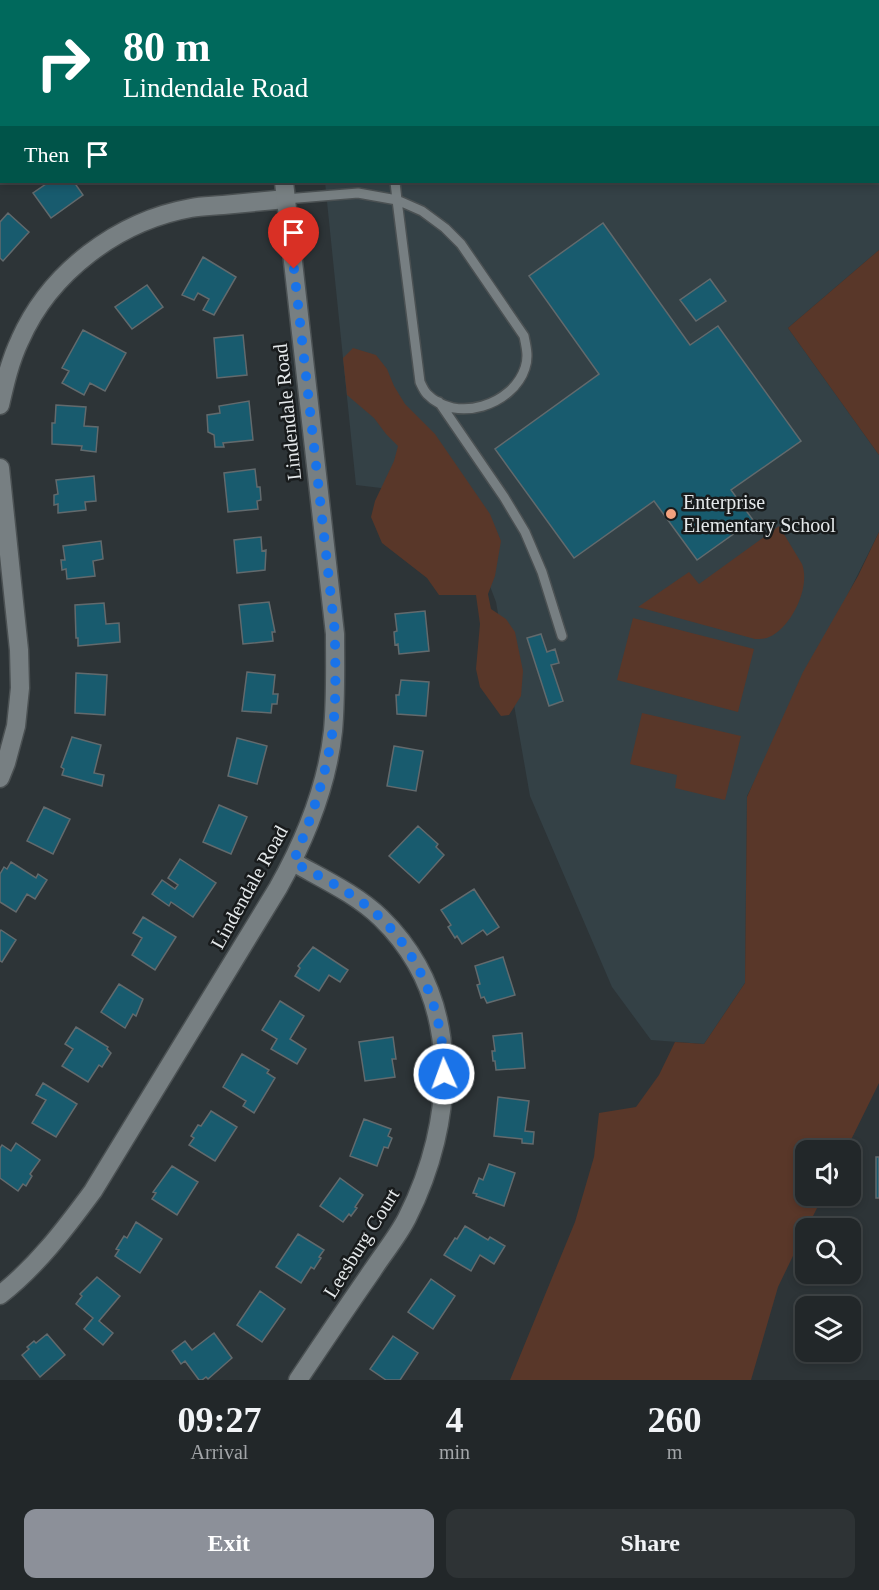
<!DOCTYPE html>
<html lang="en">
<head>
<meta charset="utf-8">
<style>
  :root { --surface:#222729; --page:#2e3335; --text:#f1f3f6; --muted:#a2a5a8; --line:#3f4446; --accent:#8c9099 }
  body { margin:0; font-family:Georgia,serif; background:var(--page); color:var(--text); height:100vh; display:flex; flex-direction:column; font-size:22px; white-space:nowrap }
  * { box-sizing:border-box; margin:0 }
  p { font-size:20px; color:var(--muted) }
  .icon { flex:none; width:33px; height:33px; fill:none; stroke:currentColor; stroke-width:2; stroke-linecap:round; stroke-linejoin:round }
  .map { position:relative; height:1380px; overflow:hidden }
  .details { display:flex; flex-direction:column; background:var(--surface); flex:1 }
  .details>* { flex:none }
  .banner { position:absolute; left:0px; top:0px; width:879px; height:183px; box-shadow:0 3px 9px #0003,0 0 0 2px var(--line); background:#00695c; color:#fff; overflow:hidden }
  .tools { position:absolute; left:795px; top:1140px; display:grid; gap:12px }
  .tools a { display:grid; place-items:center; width:66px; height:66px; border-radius:12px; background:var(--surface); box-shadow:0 3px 9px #0003,0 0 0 2px var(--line); font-size:30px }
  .pin { position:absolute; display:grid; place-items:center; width:51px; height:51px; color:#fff; margin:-62px -26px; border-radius:50% 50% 50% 0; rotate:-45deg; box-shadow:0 0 6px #0007 }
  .pin .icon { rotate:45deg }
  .me { position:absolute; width:66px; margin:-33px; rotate:358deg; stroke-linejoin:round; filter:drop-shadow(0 0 4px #0008) }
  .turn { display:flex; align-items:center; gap:21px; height:126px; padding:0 24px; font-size:27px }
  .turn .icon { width:78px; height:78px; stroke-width:2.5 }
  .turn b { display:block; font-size:42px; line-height:51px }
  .then { display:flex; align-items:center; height:57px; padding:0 24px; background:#0003; gap:12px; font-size:22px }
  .eta { display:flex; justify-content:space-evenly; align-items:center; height:102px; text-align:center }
  .eta b { font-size:36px; font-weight:700; line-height:42px }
  .button { display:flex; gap:12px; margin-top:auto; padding:12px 24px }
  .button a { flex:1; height:69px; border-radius:12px; background:var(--accent); color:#fff; font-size:24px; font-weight:700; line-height:69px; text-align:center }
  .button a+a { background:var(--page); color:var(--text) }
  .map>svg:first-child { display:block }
  .built { fill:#344146 }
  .green { fill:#593729 }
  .building { fill:#185b6e; stroke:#626a6d; stroke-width:1.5 }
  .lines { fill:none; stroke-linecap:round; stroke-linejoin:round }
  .lane-casing { stroke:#4b5153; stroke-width:12 }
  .street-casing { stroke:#4b5153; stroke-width:21 }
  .secondary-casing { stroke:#4b5153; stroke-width:21 }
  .lane { stroke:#777f82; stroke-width:9 }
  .street { stroke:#777f82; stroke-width:18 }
  .secondary { stroke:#777f82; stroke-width:18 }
  .route { stroke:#1a73e8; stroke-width:10; stroke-dasharray:0 18 }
  .poi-dot { fill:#f2a17e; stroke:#181b1c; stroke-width:2 }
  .labels { text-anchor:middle; stroke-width:5; stroke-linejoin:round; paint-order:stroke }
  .street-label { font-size:20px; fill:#e5e9eb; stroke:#181b1c }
  .poi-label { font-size:20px; fill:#e5e9eb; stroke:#181b1c; text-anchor:start }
</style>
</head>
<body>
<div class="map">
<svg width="879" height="1380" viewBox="0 0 879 1380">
  <rect width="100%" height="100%" fill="#2d3437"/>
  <path class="built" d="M307 0H879V250L788 328 879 455V532L747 796 745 983 704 1044 651 1040 612 987 530 796 496 602 456 497 356 485 325 182H878V2H307Z"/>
  <path class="green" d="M879 250V455L788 328Z
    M353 348 376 355 387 369 394 386 405 404 435 434 490 514 501 541 495 576 488 594 491 609 506 619 515 632 523 671 521 696 509 715 501 716 480 687 476 669 480 624 476 595H439L427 578 382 543 371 517 375 501 394 461 398 446 386 434 374 418 347 395 343 358Z
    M779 526 802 564C811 587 791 628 769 637 765 639 759 639 755 639L638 607 689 572 699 584Z
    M879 532V1083L846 1150H806V1196H823L807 1228H806L805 1231 778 1287 751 1380H510L575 1222 594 1157 599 1113 636 1107 659 1075 675 1042 704 1044 745 983 747 797 803 672 858 576Z
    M633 618 754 649 738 712 617 680Z
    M642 713 741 736 725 800 675 788 677 775 630 764Z"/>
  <path class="building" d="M49 182H74L83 195 51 218 33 193Z
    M8 213 29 232 3 261 0 258V222Z
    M603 223 690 345 718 326 801 441 731 490 753 520 697 560 654 501 574 558 495 449 599 374 529 276Z
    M203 257 236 277 214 315 203 310 209 299 198 293 194 300 182 295Z
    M710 279 726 301 696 321 680 300Z
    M147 285 163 307 132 329 115 307Z
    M83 330 126 353 105 391 90 383 84 395 62 383 69 371 62 368Z
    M243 335 247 375 217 378 214 338Z
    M249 401 253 440 223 443 224 447H215L214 435 208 432 207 415 220 413 219 406Z
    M56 405 86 407 84 426 98 427 96 452 81 450 82 446 52 444V423H55Z
    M255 469 257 487H260L261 500 257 501 258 509 228 512 224 473Z
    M94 476 96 501 85 502 86 510 58 513V504L54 505V495L58 494 56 480Z
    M261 537 262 551 266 550 265 570 237 573 234 540Z
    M101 541 103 559 93 561 95 576 67 579 66 569 62 570 61 560H65L63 546Z
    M269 602 275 632H272L273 641 243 644 239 605Z
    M104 603 106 624 119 623 120 642 78 646V638H76L75 605Z
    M425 611 429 651 399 654 398 644 395 645 394 632 397 631 395 614Z
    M541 634 547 652 555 649 559 663 551 665 563 701 549 706 527 638Z
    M247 672 275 675 273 694H278L277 704H272L271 713 242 711Z
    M76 673 107 675 105 715 75 713Z
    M401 680 429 682 426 716 397 714 396 695H399Z
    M72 737 101 745 94 773 104 775 102 786 62 775 64 769 61 767Z
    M237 738 267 746 257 784 228 776Z
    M394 746 423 751 416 791 387 786Z
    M219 805 247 817 231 854 203 842Z
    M44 807 70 819 53 854 27 841Z
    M418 826 438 844 436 847 444 855 419 883 389 856Z
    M180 859 216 883 193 917 171 902 169 906 152 894 162 880 175 889 178 885 168 878Z
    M11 862 36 878 38 874 47 880 35 899 27 894 16 912 0 902V874L4 867 7 869Z
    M474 889 499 927 487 935 483 930 462 944 457 936 455 938 448 927 451 925 441 910Z
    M143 917 176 937 155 970 132 955 142 938 133 933Z
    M1 930 16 940 2 962 0 961V932Z
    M313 947 348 970 340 982 329 975 319 991 295 976 300 968 298 966Z
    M503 957 515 995 487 1003 484 997 481 998 477 985 480 984 475 966Z
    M119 984 143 999 136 1016 133 1014 125 1028 101 1012Z
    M280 1001 304 1016 290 1039 306 1049 297 1064 271 1049 277 1039 262 1030Z
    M76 1027 108 1047 107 1049 111 1053 102 1067 99 1065 88 1082 62 1066 73 1049 65 1044Z
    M522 1033 525 1068 496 1070 495 1061H493L492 1051H495L493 1036Z
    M393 1037 396 1059H392L395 1077 365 1081 359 1042Z
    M242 1054 269 1070 267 1073 275 1078 254 1113 243 1106 246 1101 223 1087Z
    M43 1083 77 1104 56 1137 32 1123 46 1100 36 1095Z
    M498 1097 529 1101 525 1131 534 1132 533 1144 522 1143V1139L494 1136Z
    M211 1111 237 1127 215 1161 189 1145 194 1138 191 1136 198 1125 201 1126Z
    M364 1119 391 1129 388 1136 392 1138 388 1148 384 1147 377 1166 350 1156Z
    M16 1143 40 1160 30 1174 32 1176 26 1186 23 1184 18 1191 0 1178V1148L2 1145 11 1151Z
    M876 1157H879V1198H876Z
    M489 1164 515 1173 504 1206 476 1196 477 1194 473 1193 479 1178 483 1180Z
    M172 1166 198 1182 177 1215 152 1199 156 1193 153 1192Z
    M340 1178 363 1195 355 1207 357 1208 351 1216 349 1214 343 1222 320 1206Z
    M136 1222 162 1239 140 1273 115 1256 119 1250 116 1249 124 1236 127 1238Z
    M465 1226 488 1240 490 1237 505 1246 494 1264 480 1255 471 1271 444 1255 455 1238 457 1239Z
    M298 1234 324 1250 319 1257 321 1258 314 1269 311 1267 301 1283 276 1267Z
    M97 1277 120 1296 99 1321 113 1333 103 1345 84 1329 93 1318 76 1304 82 1296 80 1294Z
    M431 1279 455 1296 433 1329 408 1312Z
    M260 1291 285 1309 262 1342 237 1325Z
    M214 1333 232 1358 208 1379 206 1377 202 1380H199L185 1361 181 1364 172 1351 185 1341 192 1350Z
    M47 1334 65 1355 40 1377 22 1355 29 1349 27 1347 34 1341 36 1343Z
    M393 1336 418 1353 400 1380H386L370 1369Z"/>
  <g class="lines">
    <defs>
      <path id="lane" d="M286 199 358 193 397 200 395 182
        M397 200 422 211 445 228 461 244 524 336C526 346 529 357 525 368 513 405 456 424 427 394 424 391 422 386 420 382Z
        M439 402 504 497 525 532 542 572 562 636"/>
      <path id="street" d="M0 405C5 383 10 361 20 340 50 272 118 221 191 208 201 206 212 206 223 205 244 203 265 201 286 199
        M0 468 19 650 20 688 16 726 6 763 0 778
        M293 862C323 879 356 894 381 918 464 999 456 1121 407 1218 398 1236 383 1254 372 1271 347 1307 322 1344 298 1380"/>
      <path id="secondary" d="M264 0V2
        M0 1295C37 1266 65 1229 93 1191L278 888C305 840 327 787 333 731 336 698 335 666 335 634L284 182"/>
    </defs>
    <use href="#lane" class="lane-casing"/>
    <use href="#street" class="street-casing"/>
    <use href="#secondary" class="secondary-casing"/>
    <use href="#lane" class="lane"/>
    <use href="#street" class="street"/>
    <use href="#secondary" class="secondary"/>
  </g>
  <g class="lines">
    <path class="route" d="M294 269 335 633C335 667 337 701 332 735 325 779 311 820 293 862 313 873 334 883 353 896 413 935 444 1005 444 1074"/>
  </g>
  <circle class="poi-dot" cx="671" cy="514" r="6"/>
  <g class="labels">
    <g class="street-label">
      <text transform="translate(287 412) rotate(-96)" y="7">Lindendale Road</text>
      <text transform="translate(249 887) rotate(-61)" y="7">Lindendale Road</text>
      <text transform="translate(361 1243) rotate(-58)" y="7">Leesburg Court</text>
    </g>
    <g class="poi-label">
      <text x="683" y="509">Enterprise<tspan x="683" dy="23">Elementary School</tspan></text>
    </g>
  </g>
</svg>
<div class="tools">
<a><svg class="icon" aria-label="sound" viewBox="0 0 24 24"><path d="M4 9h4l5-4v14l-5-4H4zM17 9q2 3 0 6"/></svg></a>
<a><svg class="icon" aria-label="search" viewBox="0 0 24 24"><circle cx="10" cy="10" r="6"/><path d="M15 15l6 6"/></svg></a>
<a><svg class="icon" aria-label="layers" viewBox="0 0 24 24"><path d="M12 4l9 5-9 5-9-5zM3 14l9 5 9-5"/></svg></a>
</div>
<div class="pin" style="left:294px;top:269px;background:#d93025"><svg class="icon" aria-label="arrive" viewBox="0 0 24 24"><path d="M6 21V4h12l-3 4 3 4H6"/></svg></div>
<svg class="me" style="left:444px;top:1074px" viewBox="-20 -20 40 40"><circle r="17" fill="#1a73e8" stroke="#fff" stroke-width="3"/><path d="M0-11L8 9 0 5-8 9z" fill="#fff"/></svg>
<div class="banner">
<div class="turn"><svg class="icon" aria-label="right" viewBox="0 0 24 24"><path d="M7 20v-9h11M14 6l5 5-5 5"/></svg><div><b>80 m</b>Lindendale Road</div></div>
<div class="then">Then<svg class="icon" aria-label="arrive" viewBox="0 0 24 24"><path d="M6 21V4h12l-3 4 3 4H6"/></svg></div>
</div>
</div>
<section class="details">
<div class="eta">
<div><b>09:27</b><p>Arrival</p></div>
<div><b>4</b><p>min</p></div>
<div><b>260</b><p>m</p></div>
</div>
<div class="button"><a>Exit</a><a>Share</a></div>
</section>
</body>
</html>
